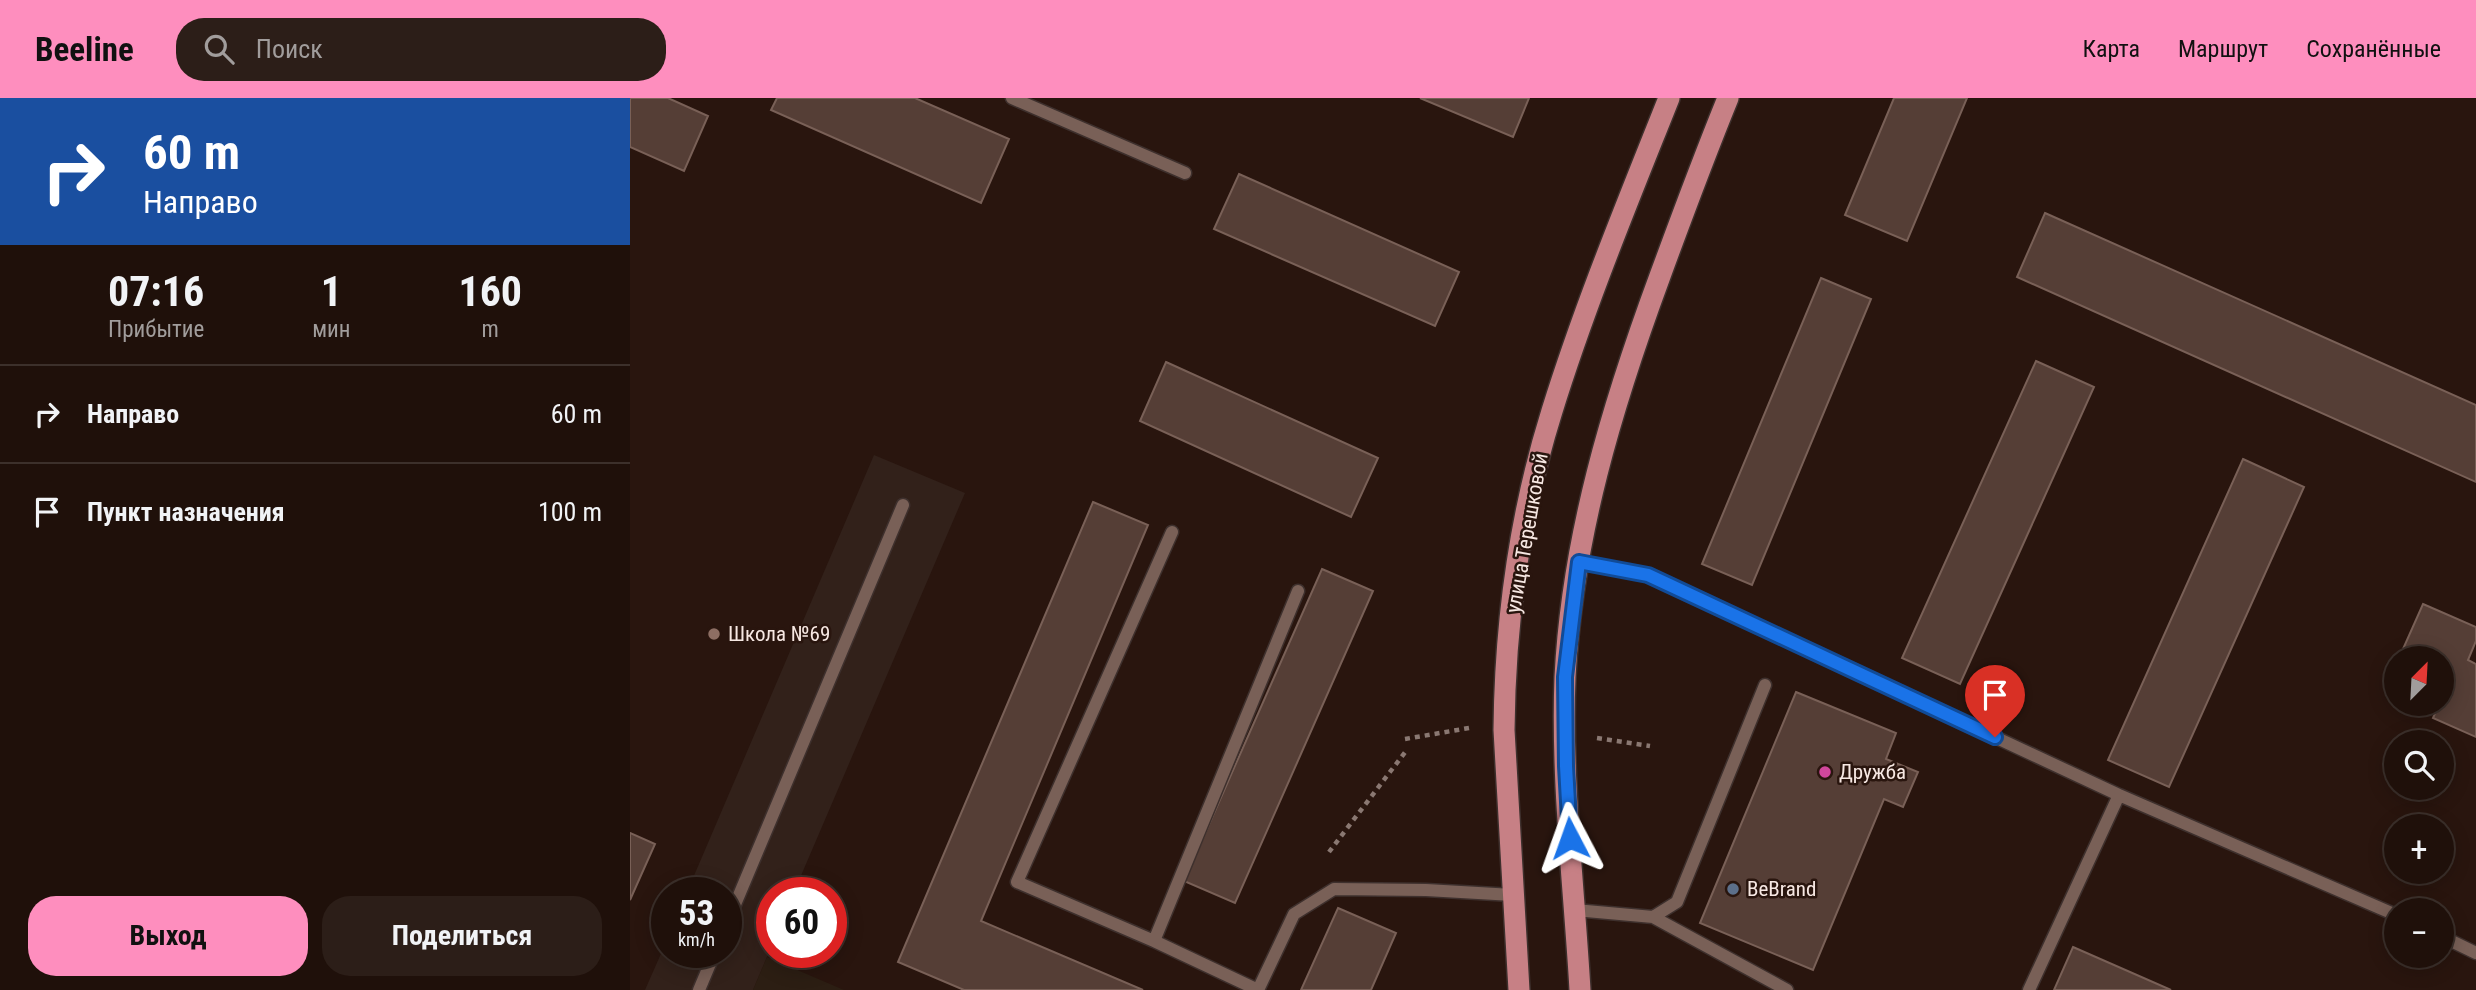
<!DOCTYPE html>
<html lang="ru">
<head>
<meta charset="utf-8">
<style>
  :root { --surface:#1f100a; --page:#2c1e18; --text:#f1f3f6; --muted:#a19d9c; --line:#3c302b; --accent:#fe8ebe }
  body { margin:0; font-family:"Roboto Condensed",sans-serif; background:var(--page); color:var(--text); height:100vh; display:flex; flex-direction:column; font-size:26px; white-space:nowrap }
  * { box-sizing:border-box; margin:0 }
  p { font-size:23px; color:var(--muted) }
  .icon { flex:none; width:38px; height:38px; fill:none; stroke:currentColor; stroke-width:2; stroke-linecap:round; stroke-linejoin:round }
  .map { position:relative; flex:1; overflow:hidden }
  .panel { display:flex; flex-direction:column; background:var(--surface); width:630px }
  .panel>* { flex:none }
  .top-card { background:#1a4fa0; color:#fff; overflow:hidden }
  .needle { width:46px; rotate:24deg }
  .controls { position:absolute; left:1754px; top:548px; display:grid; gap:14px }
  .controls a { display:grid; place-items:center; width:70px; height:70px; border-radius:50%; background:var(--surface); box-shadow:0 4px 18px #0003,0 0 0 2px var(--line); font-size:35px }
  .speed { position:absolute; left:21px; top:779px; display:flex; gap:14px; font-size:35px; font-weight:700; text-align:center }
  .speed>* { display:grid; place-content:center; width:91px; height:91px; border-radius:50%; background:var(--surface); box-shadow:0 4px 18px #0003,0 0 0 2px var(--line); line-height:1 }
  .speed small { font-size:18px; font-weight:400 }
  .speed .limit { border:10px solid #d22; background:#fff; color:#111 }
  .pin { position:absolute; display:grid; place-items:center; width:60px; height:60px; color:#fff; margin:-72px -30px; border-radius:50% 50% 50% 0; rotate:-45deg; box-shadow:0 0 7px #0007 }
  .pin .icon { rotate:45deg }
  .me { position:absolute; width:77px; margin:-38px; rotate:356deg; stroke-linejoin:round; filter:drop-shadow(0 0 5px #0008) }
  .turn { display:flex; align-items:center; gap:24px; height:147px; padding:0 28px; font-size:32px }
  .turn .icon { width:91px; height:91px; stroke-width:2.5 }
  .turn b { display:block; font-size:49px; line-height:60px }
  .eta { display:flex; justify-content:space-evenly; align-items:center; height:119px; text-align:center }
  .eta b { font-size:42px; font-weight:700; line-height:49px }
  .action { display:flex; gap:14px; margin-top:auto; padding:14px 28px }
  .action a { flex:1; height:80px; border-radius:28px; background:var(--accent); color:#111; font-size:28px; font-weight:700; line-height:80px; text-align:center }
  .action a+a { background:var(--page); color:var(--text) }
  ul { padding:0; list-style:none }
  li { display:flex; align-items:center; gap:21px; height:98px; padding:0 28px; border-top:2px solid var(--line) }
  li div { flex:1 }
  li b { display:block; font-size:26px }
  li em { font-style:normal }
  header { display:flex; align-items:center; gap:42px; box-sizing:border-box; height:98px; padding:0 35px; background:var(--accent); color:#111 }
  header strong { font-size:33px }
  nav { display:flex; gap:38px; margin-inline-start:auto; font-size:24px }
  .search { width:490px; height:63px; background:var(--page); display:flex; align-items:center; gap:18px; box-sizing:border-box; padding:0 24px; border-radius:28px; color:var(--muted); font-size:26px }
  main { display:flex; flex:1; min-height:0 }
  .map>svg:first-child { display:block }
  .industrial { fill:#32211a }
  .medical { fill:#2c1e13 }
  .building { fill:#553e36; stroke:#796057; stroke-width:2 }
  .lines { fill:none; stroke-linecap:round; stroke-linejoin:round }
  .lane-casing { stroke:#3e302d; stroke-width:15 }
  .primary-casing { stroke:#3e302d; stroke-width:24 }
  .path { stroke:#8a7872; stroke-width:4.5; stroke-dasharray:5 5; stroke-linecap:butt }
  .lane { stroke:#796057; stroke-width:12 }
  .primary { stroke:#c78085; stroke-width:21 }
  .route-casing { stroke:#114b97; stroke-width:18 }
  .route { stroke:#1a73e8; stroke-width:12 }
  .education-dot { fill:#8d6e63; stroke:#29150e; stroke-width:2.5 }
  .hotel-dot { fill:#d1479c; stroke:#29150e; stroke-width:2.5 }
  .service-dot { fill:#5c6f8a; stroke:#29150e; stroke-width:2.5 }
  .labels { text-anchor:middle; stroke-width:5; stroke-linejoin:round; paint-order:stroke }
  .street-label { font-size:21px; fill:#f7e8e3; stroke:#29150e }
  .poi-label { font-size:21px; fill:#f7e8e3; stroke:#29150e; text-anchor:start }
</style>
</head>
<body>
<header>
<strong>Beeline</strong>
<div class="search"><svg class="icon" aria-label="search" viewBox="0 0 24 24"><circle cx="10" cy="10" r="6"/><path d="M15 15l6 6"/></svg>Поиск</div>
<nav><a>Карта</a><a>Маршрут</a><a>Сохранённые</a></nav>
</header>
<main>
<section class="panel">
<div class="top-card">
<div class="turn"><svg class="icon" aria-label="right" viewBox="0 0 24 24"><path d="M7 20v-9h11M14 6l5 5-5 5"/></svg><div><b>60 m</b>Направо</div></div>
</div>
<div class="eta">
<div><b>07:16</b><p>Прибытие</p></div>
<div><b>1</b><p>мин</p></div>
<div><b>160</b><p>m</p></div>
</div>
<ul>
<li><svg class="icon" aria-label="right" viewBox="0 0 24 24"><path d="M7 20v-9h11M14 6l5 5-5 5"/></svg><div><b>Направо</b></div><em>60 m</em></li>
<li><svg class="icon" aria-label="arrive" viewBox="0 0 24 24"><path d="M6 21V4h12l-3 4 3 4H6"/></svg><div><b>Пункт назначения</b></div><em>100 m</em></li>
</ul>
<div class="action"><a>Выход</a><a>Поделиться</a></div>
</section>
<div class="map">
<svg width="1846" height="892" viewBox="0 0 1846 892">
  <rect width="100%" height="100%" fill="#29150e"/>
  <path class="industrial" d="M244 357 335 395 164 794H142V847L123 892H15L37 842V854H96V794H57Z"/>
  <path class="medical" d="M137 859 214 892H123Z"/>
  <path class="building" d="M0 0H38L78 18 54 73 0 49Z
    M147 0H285L379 41 351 105 141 12Z
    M790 0H899L883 39Z
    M1264 0H1337L1277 143 1215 117Z
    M609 76 829 174 805 228 584 131Z
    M1415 115 1846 307V384L1387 179Z
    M1191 180 1241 201 1122 487 1072 466Z
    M1406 263 1464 289 1330 586 1272 560Z
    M536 264 748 360 721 419 510 323Z
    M1613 361 1674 389 1539 689 1478 662Z
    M463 404 518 427 351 823 513 892H334L268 864Z
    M692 471 743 493 605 805 554 783Z
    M1793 506 1846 529V543L1838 562 1846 566V639L1803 620 1809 606H1811L1812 598 1811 560H1769Z
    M1166 594 1266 635 1256 661 1288 674 1273 709 1254 701 1183 872 1070 825Z
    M0 735 25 746 0 802Z
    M708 810 766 835 741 892H671Z
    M1443 849 1541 892H1424Z"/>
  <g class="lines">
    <defs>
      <path id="lane" d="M382 0 555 75
        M542 434 387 784 524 843 628 892
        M949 464 1018 477 1489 697 1766 817
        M945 812 1023 819 1157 892
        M1023 819 1047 804 1135 587
        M96 828 273 407
        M1811 838 1846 855
        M524 843 668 493
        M69 892 85 854
        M628 892 664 816 704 791 796 792 883 797
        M1399 892 1489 697"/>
      <path id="primary" d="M889 892 874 632C875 526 890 415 922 313 955 207 998 103 1039 0
        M950 892C944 788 931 683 935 579 942 440 982 308 1030 178 1052 118 1074 59 1098 0"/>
    </defs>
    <use href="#lane" class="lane-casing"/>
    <use href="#primary" class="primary-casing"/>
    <path class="path" d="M967 640 1020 648
      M775 641 839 630
      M699 754 776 653"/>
    <use href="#lane" class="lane"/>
    <use href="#primary" class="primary"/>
  </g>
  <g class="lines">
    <defs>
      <path id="route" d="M940 740 936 668 935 579 949 464 1018 477 1365 639"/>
    </defs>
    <use href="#route" class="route-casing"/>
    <use href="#route" class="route"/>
  </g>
  <circle class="education-dot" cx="84" cy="536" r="7"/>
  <circle class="hotel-dot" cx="1195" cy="674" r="7"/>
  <circle class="service-dot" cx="1103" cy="791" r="7"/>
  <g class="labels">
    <g class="street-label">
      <text transform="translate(897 435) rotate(-80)" y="7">улица Терешковой</text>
    </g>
    <g class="poi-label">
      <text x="98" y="543">Школа №69</text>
      <text x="1209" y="681">Дружба</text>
      <text x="1117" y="798">BeBrand</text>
    </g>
  </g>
</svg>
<div class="controls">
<a><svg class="needle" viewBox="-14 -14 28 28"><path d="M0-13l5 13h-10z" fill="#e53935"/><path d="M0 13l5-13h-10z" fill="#a19d9c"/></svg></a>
<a><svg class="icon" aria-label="search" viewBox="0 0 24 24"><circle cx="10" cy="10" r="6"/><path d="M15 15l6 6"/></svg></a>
<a>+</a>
<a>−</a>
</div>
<div class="speed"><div>53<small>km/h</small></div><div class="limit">60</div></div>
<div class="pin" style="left:1365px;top:639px;background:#d93025"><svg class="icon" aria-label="arrive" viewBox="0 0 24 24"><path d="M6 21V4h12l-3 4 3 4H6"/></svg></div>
<svg class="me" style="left:940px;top:740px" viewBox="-20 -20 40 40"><path d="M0-17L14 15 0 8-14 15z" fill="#1a73e8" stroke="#fff" stroke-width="4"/></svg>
</div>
</main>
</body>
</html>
